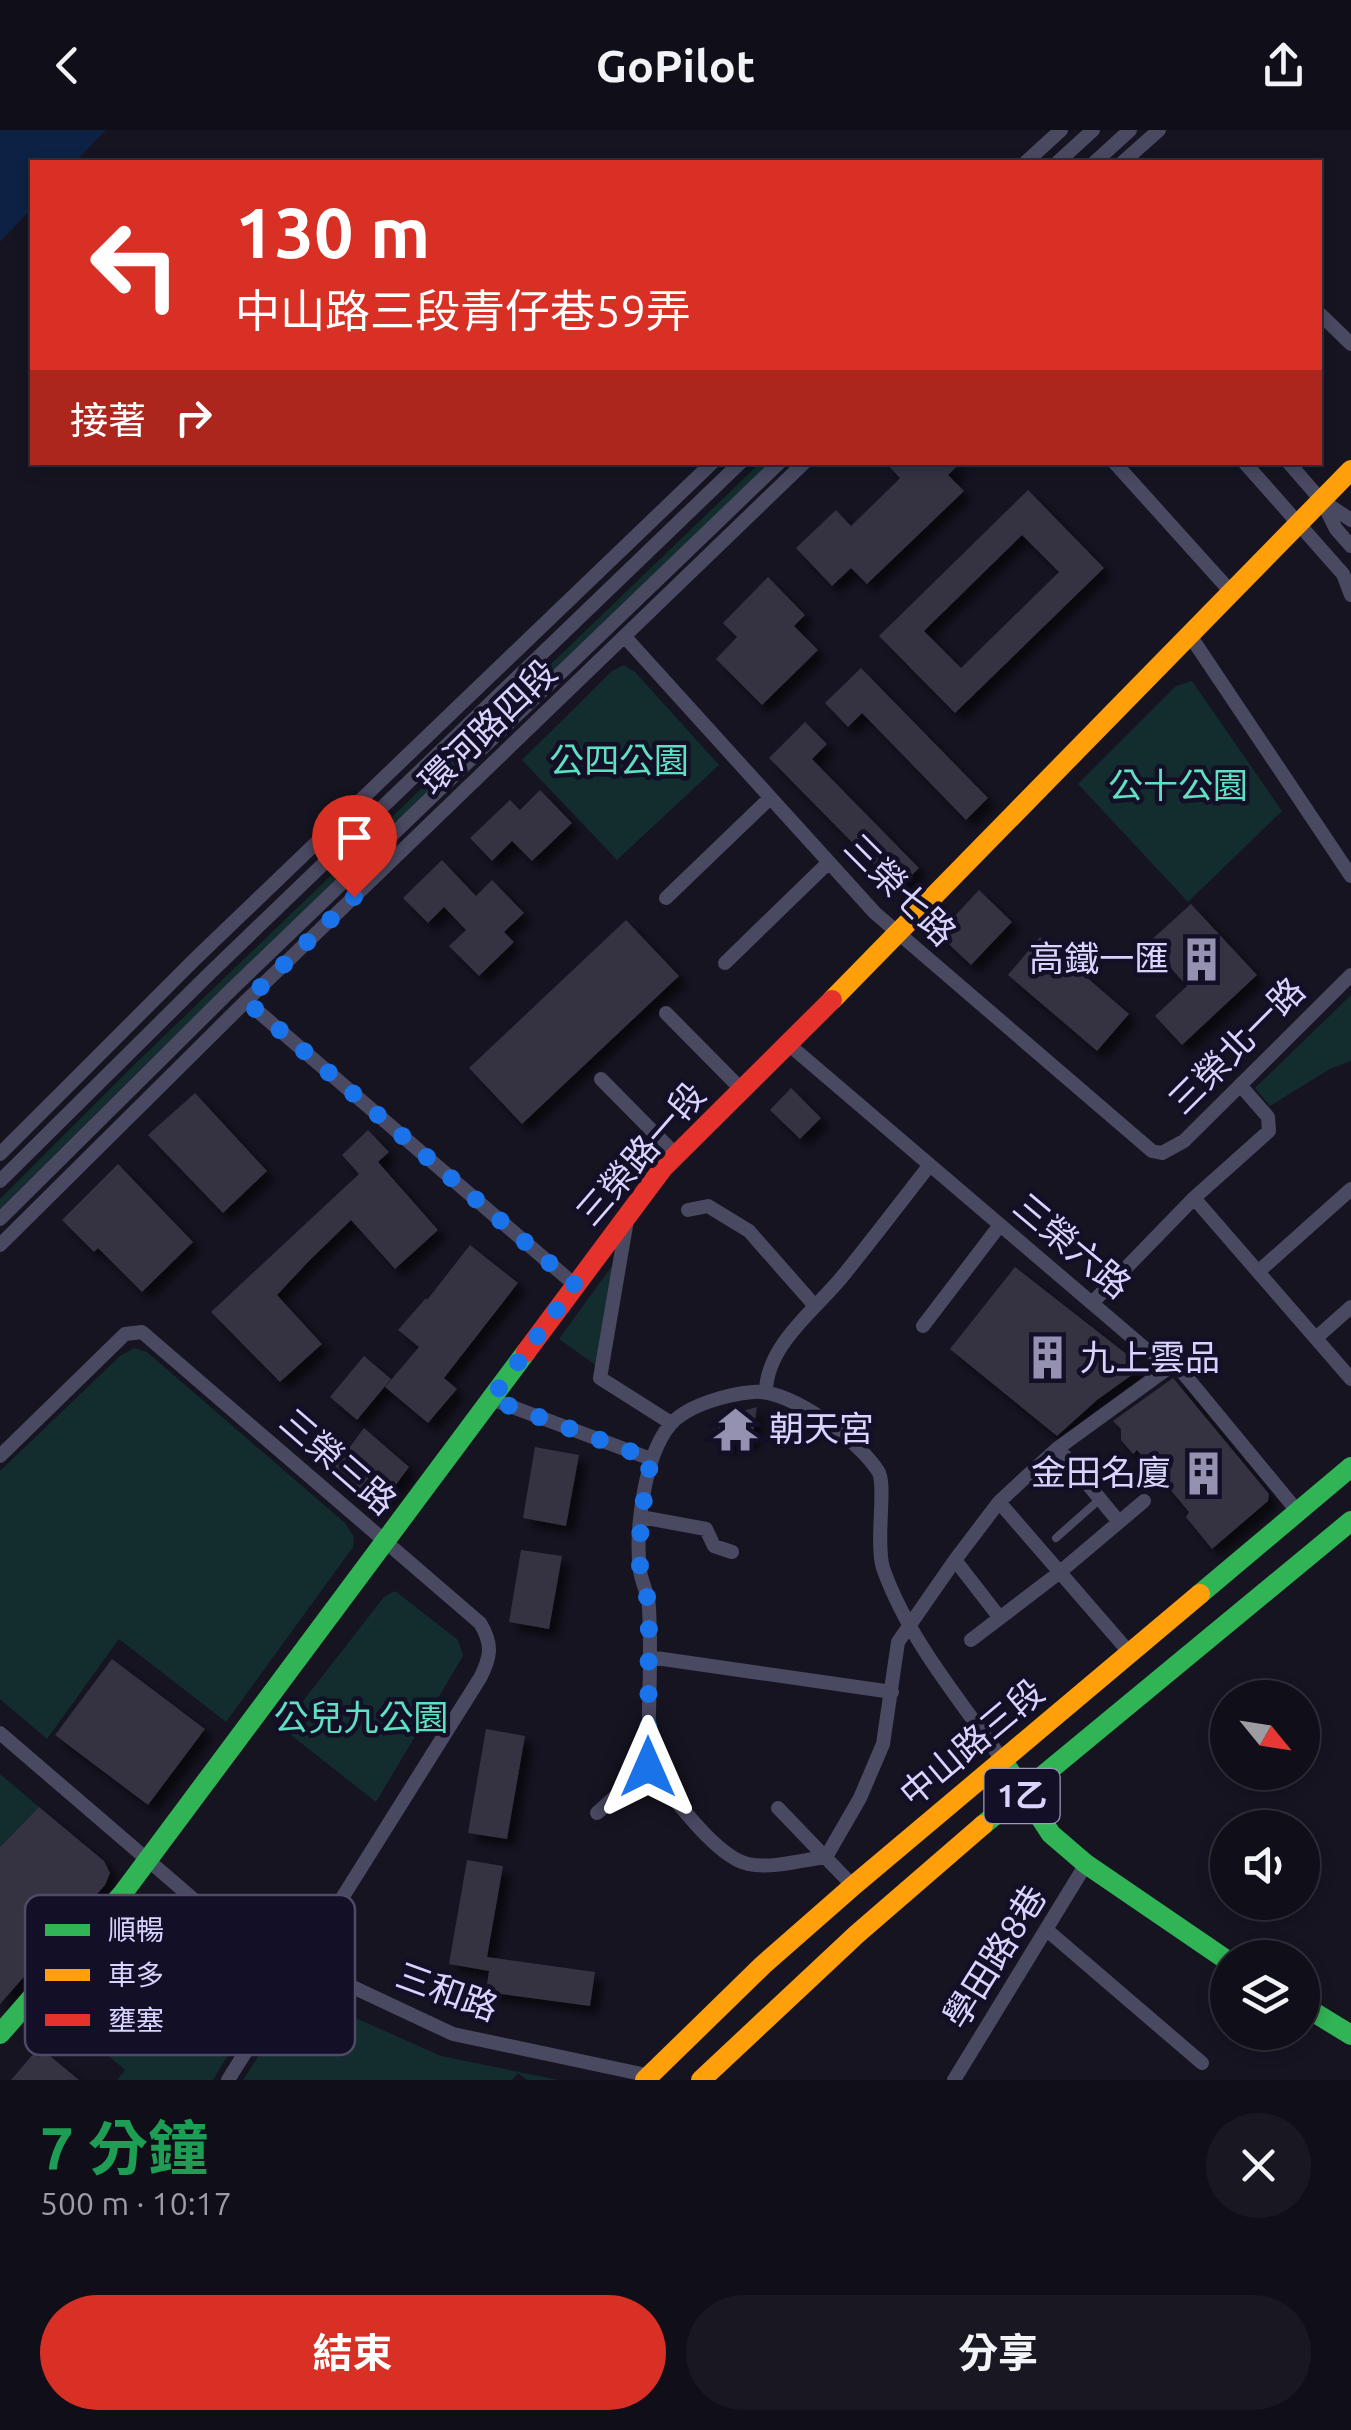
<!DOCTYPE html>
<html lang="zh-TW">
<head>
<meta charset="utf-8">
<style>
  :root { --surface:#100f19; --page:#191822; --text:#f1f3f6; --muted:#9c9ca2; --line:#302f38; --accent:#d93025 }
  body { margin:0; font-family:Ubuntu,"Noto Sans TC",sans-serif; background:var(--page); color:var(--text); height:100vh; display:flex; flex-direction:column; font-size:38px; white-space:nowrap }
  * { box-sizing:border-box; margin:0 }
  p { font-size:32px; color:var(--muted) }
  .icon { flex:none; width:55px; height:55px; fill:none; stroke:currentColor; stroke-width:2; stroke-linecap:round; stroke-linejoin:round }
  .map { position:relative; height:1950px; overflow:hidden }
  .panel { display:flex; flex-direction:column; background:var(--surface); flex:1 }
  .panel>* { flex:none }
  .guide { position:absolute; left:30px; top:30px; width:1292px; height:305px; border-radius:0px; box-shadow:0 5px 15px #0003,0 0 0 2px var(--line); background:#d93025; color:#fff; overflow:hidden }
  .needle { width:65px; rotate:120deg }
  .fabs { position:absolute; left:1210px; top:1550px; display:grid; gap:20px }
  .fabs a { display:grid; place-items:center; width:110px; height:110px; border-radius:50%; background:var(--surface); box-shadow:0 5px 15px #0003,0 0 0 2px var(--line); font-size:50px }
  .pin { position:absolute; display:grid; place-items:center; width:85px; height:85px; color:#fff; margin:-102px -42px; border-radius:50% 50% 50% 0; rotate:-45deg; box-shadow:0 0 10px #0007 }
  .pin .icon { rotate:45deg }
  .me { position:absolute; width:110px; margin:-55px; rotate:0deg; stroke-linejoin:round; filter:drop-shadow(0 0 8px #0008) }
  .turn { display:flex; align-items:center; gap:35px; height:210px; padding:0 40px; font-size:45px }
  .turn .icon { width:130px; height:130px; stroke-width:2.5 }
  .turn b { display:block; font-size:70px; line-height:85px }
  .then { display:flex; align-items:center; height:95px; padding:0 40px; background:#0003; gap:20px; font-size:38px }
  .round { display:grid; place-items:center; flex:none; width:105px; height:105px; border-radius:52px; background:var(--page) }
  .headline { display:flex; align-items:center; justify-content:space-between; height:170px; padding:0 40px }
  h1 { font-size:60px; font-weight:700; line-height:75px; color:#1e9e55 }
  .primary-button { display:flex; gap:20px; margin-top:auto; padding:20px 40px }
  .primary-button a { flex:1; height:115px; border-radius:60px; background:var(--accent); color:#fff; font-size:40px; font-weight:700; line-height:115px; text-align:center }
  .primary-button a+a { background:var(--page); color:var(--text) }
  header { display:flex; justify-content:space-between; align-items:center; height:130px; padding:0 40px; background:var(--surface); font-size:45px; font-weight:700 }
  .map>svg:first-child { display:block }
  .green { fill:#132c2d }
  .water { fill:#0d2144 }
  .building { fill:#343243; fill-rule:evenodd; filter:url(#shadow) }
  .lines { fill:none; stroke-linecap:round; stroke-linejoin:round }
  .lane { stroke:#4a4962; stroke-width:8 }
  .street { stroke:#4a4962; stroke-width:14 }
  .fast { stroke:#30b455; stroke-width:20 }
  .slow { stroke:#ff9f0a; stroke-width:20 }
  .jam { stroke:#e5322d; stroke-width:20 }
  .route { stroke:#1a73e8; stroke-width:18; stroke-dasharray:0 32.4 }
  .labels { text-anchor:middle; stroke-width:9; stroke-linejoin:round; paint-order:stroke }
  .shield { fill:#130f26; stroke:#9e99be; stroke-width:2.5 }
  .shield-label { font-size:32px; font-weight:bold; fill:#d9d4ff }
  .street-label { font-size:35px; fill:#d9d4ff; stroke:#130f26 }
  .park-label { font-size:35px; fill:#5fe0c0; stroke:#130f26 }
  .poi-label { font-size:35px; fill:#d9d4ff; stroke:#130f26; text-anchor:end }
  .key { fill:#130f26; stroke:#4e4a67; stroke-width:2.5 }
  .key-label { font-size:28px; fill:#d9d4ff }
</style>
</head>
<body>
<header><svg class="icon" aria-label="back" viewBox="0 0 24 24"><path d="M15 5l-7 7 7 7"/></svg>GoPilot<svg class="icon" aria-label="share" viewBox="0 0 24 24"><path d="M12 15V3M7 8l5-5 5 5M5 13v7h14v-7"/></svg></header>
<div class="map">
<svg width="1351" height="1950" viewBox="0 0 1351 1950">
  <defs>
    <filter id="shadow"><feDropShadow dx="8" dy="8" stdDeviation="5" flood-color="#0009"/></filter>
  </defs>
  <rect width="100%" height="100%" fill="#161421"/>
  <path class="green" d="M760 333H771L144 936 0 1079V1069L139 930Z
    M624 535 635 542 719 635 617 730 522 630 612 541Z
    M1192 551 1282 681 1188 772 1078 654 1176 556Z
    M1351 865V931L1330 939 1270 976 1255 958Z
    M614 1133 598 1237 559 1209Z
    M134 1218 147 1222 345 1393 354 1407 353 1417 226 1592 119 1509 47 1609 0 1569V1341L120 1226Z
    M395 1461 458 1510 463 1526 376 1672 282 1598 384 1467Z
    M0 1644 39 1677 0 1717Z
    M184 1794 213 1820 266 1844 269 1850 266 1862 213 1950H117L125 1940 51 1876 92 1830 123 1856Z
    M311 1868 441 1926 559 1950H527L518 1943 512 1950H243L292 1873Z"/>
  <path class="water" d="M0 0H106L75 32H32V78L0 112Z"/>
  <path class="building" d="M885 332H961L948 345 964 361 867 454 851 438 832 456 796 418 836 380 851 396 886 362 900 348Z
    M1028 360 1104 438 955 583 879 506ZM1022 405 1059 442 961 538 924 501Z
    M768 447 805 485 794 496 818 520 762 575 716 529 737 507 723 493Z
    M861 538 988 668 966 690 862 583 848 597 825 573Z
    M805 592 827 614 812 629 919 738 898 759 769 628Z
    M540 660 572 693 532 731 512 711 492 731 470 708 510 670 520 680Z
    M442 730 476 766 492 750 524 783 504 802 514 812 479 846 449 816 466 800 444 777 428 793 403 768Z
    M979 760 1012 792 971 835 938 804Z
    M1191 774 1257 845 1182 915 1155 886 1187 856 1148 813Z
    M626 790 679 846 522 994 469 938Z
    M1040 807 1129 884 1097 921 1008 845Z
    M791 958 821 988 800 1009 770 980Z
    M195 963 267 1041 223 1083 148 1005Z
    M368 1000 389 1022 378 1032 438 1100 395 1139 351 1090 309 1131 277 1165 322 1214 280 1252 211 1182 359 1044 342 1025Z
    M118 1034 193 1112 142 1162 98 1118 94 1122 62 1090Z
    M470 1115 518 1153 444 1248 457 1259 428 1293 385 1257 419 1217 398 1200 426 1168 427 1170Z
    M1015 1137 1143 1237 1097 1270 1057 1306 950 1219Z
    M364 1226 391 1249 357 1290 330 1267Z
    M1173 1248 1269 1364 1268 1371 1212 1419 1186 1387 1189 1382 1137 1320 1133 1324 1121 1310V1299L1113 1291Z
    M757 1277 752 1310 721 1318 718 1288Z
    M364 1298 409 1337 386 1368 376 1373 365 1372 331 1342Z
    M535 1317 579 1325 566 1396 523 1388Z
    M521 1420 562 1426 549 1499 509 1492Z
    M112 1529 205 1599 148 1675 55 1605Z
    M486 1599 525 1606 507 1709 468 1703Z
    M39 1677 104 1731 110 1743 105 1755 0 1874V1717Z
    M467 1730 503 1736 487 1827 595 1842 590 1876 486 1862 489 1841 449 1834Z
    M44 1921 79 1950H11L34 1923 39 1927Z"/>
  <g class="lines">
    <path class="lane" d="M1056 1408 1100 1369"/>
    <path class="street" d="M1026 32 1061 0
      M1058 32 1093 0
      M1095 32 1130 0
      M1123 32 1159 0
      M1320 184 1351 214
      M1114 332 1232 463
      M1244 332 1343 444 1351 465
      M1288 332 1321 370 1351 390
      M1322 371 1336 399 1351 416
      M625 507 875 783 1152 1021 1162 1023 1184 1011 1351 845
      M1191 507 1351 746
      M666 768 770 668
      M725 833 829 732
      M246 871 575 1155
      M666 883 741 959
      M787 913 1148 1221 1175 1233 1298 1382
      M601 949 675 1024
      M0 1024 194 830 713 332
      M0 1051 210 843 741 332
      M1194 1068 1351 1249
      M688 1080 708 1076 749 1101 815 1176
      M0 1089 232 859 780 332
      M627 1090 600 1248 671 1293
      M0 1115 246 871 805 332
      M1258 1142 1351 1059
      M1093 1172 1194 1068 1269 1001 1268 987 1240 955
      M923 1196 1000 1095
      M1316 1208 1351 1177
      M766 1261C767 1215 815 1180 842 1147 872 1110 900 1073 929 1036
      M491 1269 651 1329
      M1058 1318 1119 1392
      M0 1326 125 1204 142 1202 480 1493C493 1514 491 1527 480 1548L228 1950
      M999 1372 1129 1522
      M641 1387 706 1399 714 1416 732 1422
      M955 1430 1000 1488
      M971 1510 1060 1442 1144 1371
      M649 1527 892 1562
      M0 1603 227 1798 453 1904 651 1946
      M1003 1631C960 1570 908 1509 883 1438 875 1412 887 1353 878 1341 858 1310 791 1259 753 1262 728 1264 687 1275 670 1295 644 1326 635 1401 640 1441 642 1454 649 1465 649 1478 652 1530 648 1585 648 1637 671 1663 715 1727 748 1734 773 1739 802 1730 826 1727L860 1668 883 1614 898 1512 955 1430 999 1372 1028 1345 1058 1318 1175 1233
      M778 1678 853 1756
      M597 1683 648 1637
      M1048 1801 1202 1933
      M954 1950 1086 1734"/>
    <path class="fast" d="M1200 1464 1351 1337
      M1003 1631 1051 1704 1086 1734 1228 1831
      M983 1695 1351 1391
      M1302 1875 1351 1905
      M0 1904 123 1763 526 1222"/>
    <path class="slow" d="M832 870 1351 340
      M645 1950 763 1835 853 1756 1200 1464
      M701 1950 857 1804 983 1695"/>
    <path class="jam" d="M526 1222 663 1038 832 870"/>
  </g>
  <g class="lines">
    <path class="route" d="M354 767 246 871 575 1155 491 1269 651 1329 641 1387 640 1414V1441L649 1474 648 1637"/>
  </g>
  <defs>
    <symbol id="building-bare" viewBox="-9 -9 18 18"><path d="M-4-6H4V6H1V3H-1V6H-4ZM-2.5-4.3h1.7v1.8h-1.7ZM.8-4.3h1.7v1.8H.8ZM-2.5-1h1.7V.8h-1.7ZM.8-1h1.7V.8H.8Z" fill="#9591b1" stroke="#130f26" stroke-width="2.5" paint-order="stroke"/></symbol>
    <symbol id="temple-bare" viewBox="-9 -9 18 18"><path d="M0-6L5-2H3V0L6.5 2.5H4V6H1.5V3h-3V6H-4V2.5H-6.5L-3 0V-2H-5Z" fill="#9591b1" stroke="#130f26" stroke-width="2.5" paint-order="stroke"/></symbol>
  </defs>
  <g fill-rule="evenodd">
    <use href="#building-bare" x="1170" y="798" width="63" height="63"/>
    <use href="#building-bare" x="1016" y="1196" width="63" height="63"/>
    <use href="#temple-bare" x="704" y="1268" width="63" height="63"/>
    <use href="#building-bare" x="1172" y="1312" width="63" height="63"/>
  </g>
  <g class="labels">
    <rect class="shield" x="984.5" y="1639" width="75" height="54" rx="8"/>
    <g class="shield-label">
      <text x="1022" y="1677">1乙</text>
    </g>
    <g class="street-label">
      <text transform="translate(488 597) rotate(-44)" y="12">環河路四段</text>
      <text transform="translate(900 760) rotate(45)" y="12">三榮七路</text>
      <text transform="translate(1237 916) rotate(-45)" y="12">三榮北一路</text>
      <text transform="translate(641 1024) rotate(-49)" y="12">三榮路一段</text>
      <text transform="translate(1072 1116) rotate(40)" y="12">三榮六路</text>
      <text transform="translate(338 1332) rotate(41)" y="12">三榮三路</text>
      <text transform="translate(972 1613) rotate(-40)" y="12">中山路三段</text>
      <text transform="translate(995 1827) rotate(-58)" y="12">學田路8巷</text>
      <text transform="translate(447 1862) rotate(20)" y="12">三和路</text>
    </g>
    <g class="park-label">
      <text x="619" y="643">公四公園</text>
      <text x="1178" y="668">公十公園</text>
      <text x="361" y="1600">公兒九公園</text>
    </g>
    <g class="poi-label">
      <text x="1169" y="841">高鐵一匯</text>
      <text x="1080" y="1240" text-anchor="start">九上雲品</text>
      <text x="769" y="1311" text-anchor="start">朝天宮</text>
      <text x="1171" y="1355">金田名廈</text>
    </g>
  </g>
  <rect x="25" y="1765" width="330" height="160" rx="15" class="key"/>
  <rect x="45" y="1794" width="45" height="12" fill="#30b455"/>
  <rect x="45" y="1839" width="45" height="12" fill="#ff9f0a"/>
  <rect x="45" y="1884" width="45" height="12" fill="#e5322d"/>
  <g class="key-label">
    <text x="108" y="1810">順暢</text>
    <text x="108" y="1855">車多</text>
    <text x="108" y="1900">壅塞</text>
  </g>
</svg>
<div class="fabs">
<a><svg class="needle" viewBox="-14 -14 28 28"><path d="M0-13l5 13h-10z" fill="#e53935"/><path d="M0 13l5-13h-10z" fill="#9c9ca2"/></svg></a>
<a><svg class="icon" aria-label="sound" viewBox="0 0 24 24"><path d="M4 9h4l5-4v14l-5-4H4zM17 9q2 3 0 6"/></svg></a>
<a><svg class="icon" aria-label="layers" viewBox="0 0 24 24"><path d="M12 4l9 5-9 5-9-5zM3 14l9 5 9-5"/></svg></a>
</div>
<div class="pin" style="left:354px;top:767px;background:#d93025"><svg class="icon" aria-label="arrive" viewBox="0 0 24 24"><path d="M6 21V4h12l-3 4 3 4H6"/></svg></div>
<svg class="me" style="left:648px;top:1637px" viewBox="-20 -20 40 40"><path d="M0-17L14 15 0 8-14 15z" fill="#1a73e8" stroke="#fff" stroke-width="4"/></svg>
<div class="guide">
<div class="turn"><svg class="icon" aria-label="left" viewBox="0 0 24 24"><path d="M17 20v-9H6M10 6l-5 5 5 5"/></svg><div><b>130 m</b>中山路三段青仔巷59弄</div></div>
<div class="then">接著<svg class="icon" aria-label="right" viewBox="0 0 24 24"><path d="M7 20v-9h11M14 6l5 5-5 5"/></svg></div>
</div>
</div>
<section class="panel">
<div class="headline"><div><h1>7 分鐘</h1><p>500 m · 10:17</p></div><a class="round"><svg class="icon" aria-label="close" viewBox="0 0 24 24"><path d="M6 6l12 12M18 6L6 18"/></svg></a></div>
<div class="primary-button"><a>結束</a><a>分享</a></div>
</section>
</body>
</html>
